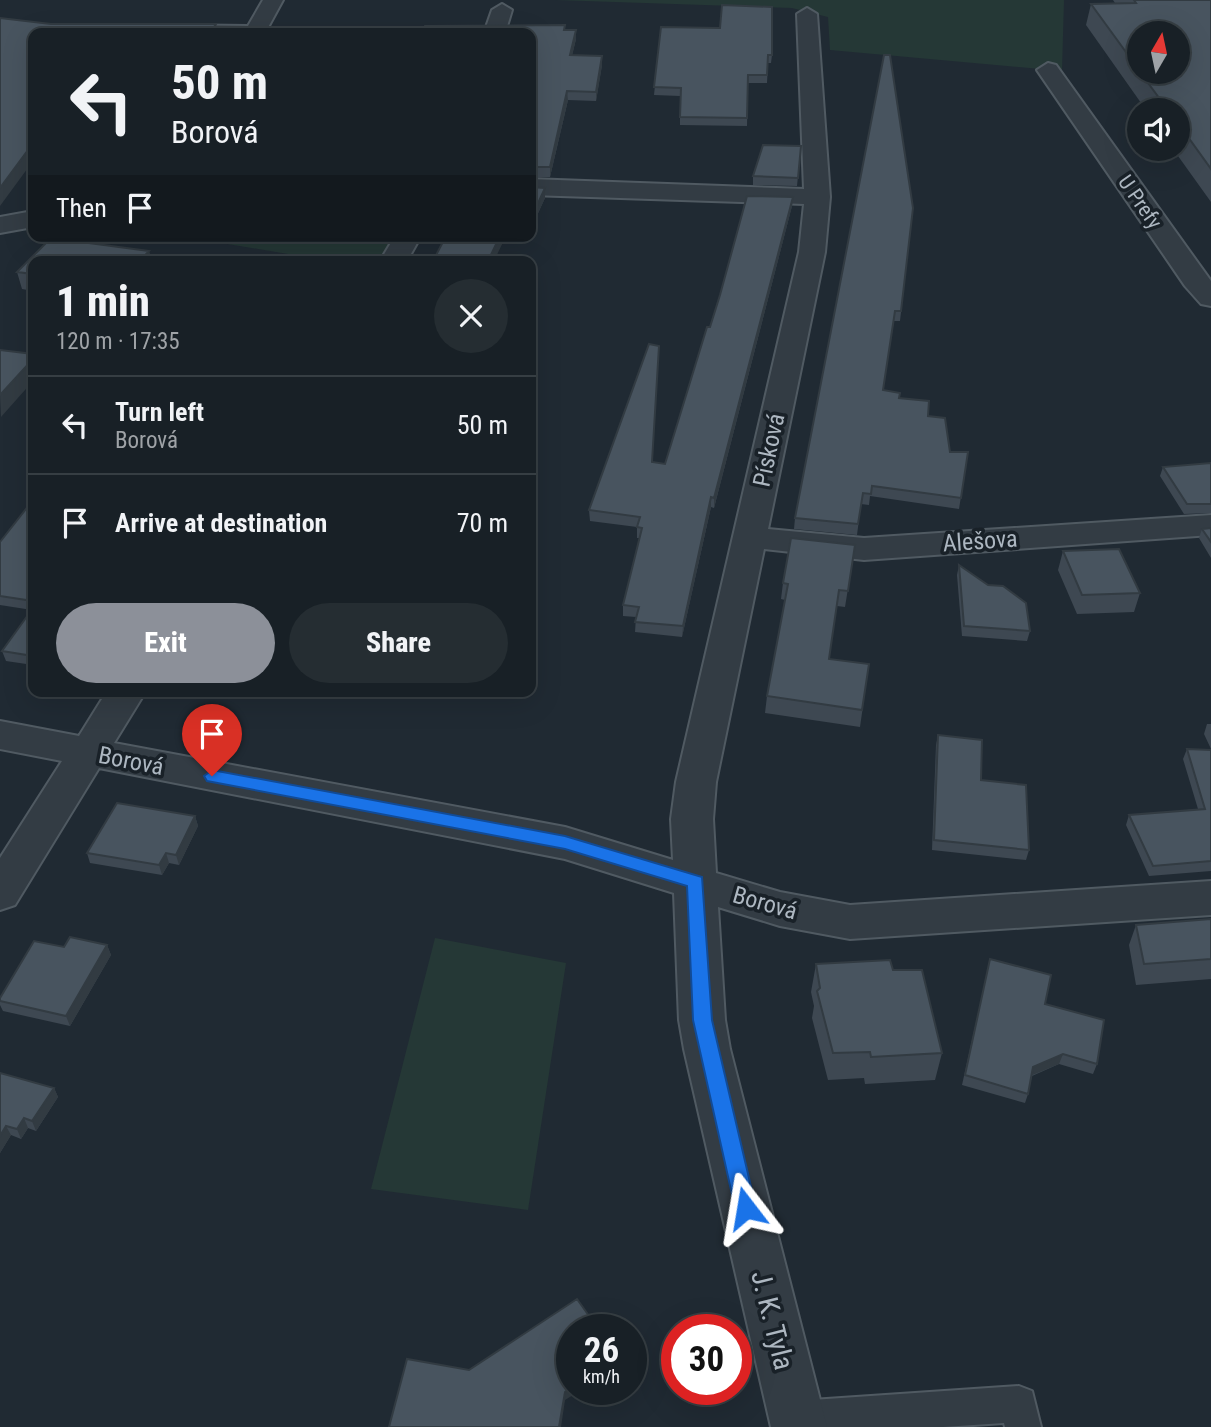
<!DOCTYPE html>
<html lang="en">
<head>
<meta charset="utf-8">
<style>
  :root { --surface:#182026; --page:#252d32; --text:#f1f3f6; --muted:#9fa3a7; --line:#363e43; --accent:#8c9099 }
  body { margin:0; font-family:"Roboto Condensed",sans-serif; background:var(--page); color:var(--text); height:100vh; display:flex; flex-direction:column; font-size:26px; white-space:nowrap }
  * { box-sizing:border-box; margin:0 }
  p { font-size:23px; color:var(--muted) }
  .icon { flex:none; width:38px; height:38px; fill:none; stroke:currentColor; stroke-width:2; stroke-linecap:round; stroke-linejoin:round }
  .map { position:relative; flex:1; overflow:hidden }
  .side { position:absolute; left:28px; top:256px; width:508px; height:441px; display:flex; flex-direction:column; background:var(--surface); border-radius:14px; box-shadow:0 7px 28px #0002,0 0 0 2px var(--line) }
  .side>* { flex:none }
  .banner { position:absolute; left:28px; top:28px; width:508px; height:214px; border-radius:14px; box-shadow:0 7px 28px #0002,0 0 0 2px var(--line); background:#182026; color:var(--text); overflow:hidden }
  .needle { width:46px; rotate:9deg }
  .tools { position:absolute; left:1127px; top:21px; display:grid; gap:14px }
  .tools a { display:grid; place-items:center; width:63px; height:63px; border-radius:50%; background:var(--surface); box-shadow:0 7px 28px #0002,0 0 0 2px var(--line); font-size:35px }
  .speed { position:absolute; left:556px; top:1314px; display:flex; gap:14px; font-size:35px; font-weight:700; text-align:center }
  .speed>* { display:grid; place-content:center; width:91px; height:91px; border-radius:50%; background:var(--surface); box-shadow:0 7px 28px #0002,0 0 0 2px var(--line); line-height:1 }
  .speed small { font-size:18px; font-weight:400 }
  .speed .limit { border:10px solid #d22; background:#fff; color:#111 }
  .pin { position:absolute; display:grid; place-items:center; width:60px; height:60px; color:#fff; margin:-72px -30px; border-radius:50% 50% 50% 0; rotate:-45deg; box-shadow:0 0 7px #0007 }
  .pin .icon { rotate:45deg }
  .me { position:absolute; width:77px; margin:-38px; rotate:346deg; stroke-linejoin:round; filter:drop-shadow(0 0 5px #0008) }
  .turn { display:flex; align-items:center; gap:24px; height:147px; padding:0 28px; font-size:32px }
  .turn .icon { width:91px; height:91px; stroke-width:2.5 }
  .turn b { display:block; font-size:49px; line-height:60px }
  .then { display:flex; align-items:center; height:66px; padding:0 28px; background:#0003; gap:14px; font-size:26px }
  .round { display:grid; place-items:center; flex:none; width:74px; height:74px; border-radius:37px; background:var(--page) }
  .overview { display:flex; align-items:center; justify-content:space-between; height:119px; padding:0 28px }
  h1 { font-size:42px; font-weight:800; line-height:52px }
  .action { display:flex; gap:14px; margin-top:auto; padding:14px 28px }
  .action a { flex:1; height:80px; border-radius:42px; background:var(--accent); color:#fff; font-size:28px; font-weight:800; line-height:80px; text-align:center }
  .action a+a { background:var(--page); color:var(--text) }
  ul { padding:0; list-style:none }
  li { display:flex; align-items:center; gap:21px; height:98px; padding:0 28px; border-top:2px solid var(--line) }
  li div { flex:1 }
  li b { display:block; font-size:26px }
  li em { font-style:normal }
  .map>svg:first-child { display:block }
  .green { fill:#253836 }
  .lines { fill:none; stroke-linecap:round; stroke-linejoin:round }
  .service-casing { stroke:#505a62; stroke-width:4 }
  .minor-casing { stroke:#505a62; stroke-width:4 }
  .service { fill:#333c44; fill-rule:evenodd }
  .minor { fill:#333c44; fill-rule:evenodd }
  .wall { fill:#3e4852; fill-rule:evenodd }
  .shaded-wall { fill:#323b42 }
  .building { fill:#48545f; stroke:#323b42; stroke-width:2 }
  .route { fill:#1a73e8; stroke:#114b97; stroke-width:2 }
  .labels { text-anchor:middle; stroke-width:7; stroke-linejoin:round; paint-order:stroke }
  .far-street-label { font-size:21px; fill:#adb7c1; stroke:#192128 }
  .street-label { font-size:24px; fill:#adb7c1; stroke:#192128 }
  .near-street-label { font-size:28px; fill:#adb7c1; stroke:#192128 }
</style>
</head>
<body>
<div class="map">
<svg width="1211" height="1427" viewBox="0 0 1211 1427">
  <rect width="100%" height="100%" fill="#202a33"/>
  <path class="green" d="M555 0H1064L1062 71 830 50 828 17 792 8Z
    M180 236H395L379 261H330Z
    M435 938 566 963 528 1210 371 1189Z"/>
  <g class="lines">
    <defs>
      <path id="service" d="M1019 1386 1032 1391 1041 1427H1005L1004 1423 943 1427H782L779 1419 784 1406 797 1401Z"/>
      <path id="minor" d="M263 0H283L265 33 155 31 166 25 248 26Z
        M502 4 512 10 505 33H484L492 10Z
        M807 8 817 14 830 197 825 252 768 529 864 538 1211 515V535L864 560 764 549 716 782 713 819 716 873 780 892 850 905 1211 881V915L850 939 780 926 718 907 725 1020 730 1049 827 1427H771L684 1049 679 1020 674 893 565 859 99 768 15 905 0 910V858L62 761 0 749V721L79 736 107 691H146L114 743 565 827 673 860 671 819 676 782 799 252 804 204 530 195V179L804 189 797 14Z
        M1048 63 1056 65 1211 281V306L1201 304 1185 286 1037 70Z
        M33 211V227L0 233V217Z
        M395 236H421L407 261H380Z"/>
    </defs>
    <use href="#service" class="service-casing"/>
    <use href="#minor" class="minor-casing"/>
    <use href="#service" class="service"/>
    <use href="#minor" class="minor"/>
  </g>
  <path class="wall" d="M1113 0H1211V202L1173 149H1178V110H1146L1086 25 1091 4 1115 3ZM1139 33 1178 72H1139Z
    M661 27 772 55 771 63H768L767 83H748L747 126 680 125V96L654 95Z
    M565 30 576 39 572 55 602 65 596 101 568 100 550 177H530V33Z
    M801 146 797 186 753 185V176Z
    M530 187 545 188V198L534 222H530Z
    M793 197 792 206 714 508 711 507 682 637 635 632 636 617 623 616V605L640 538H637V527L590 521 589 510 652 462 665 464 710 327Z
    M913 208 900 321H894L883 390 928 416 950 452H968L959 509 870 496 869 505 861 504 857 535 794 529 795 518Z
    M51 238 149 251 151 261H33V291L22 289 17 272Z
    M1211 463V513L1184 514 1160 476 1163 467Z
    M33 500V665L6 661 2 651 32 610 0 605V542Z
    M1211 528V558L1199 538 1202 529Z
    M855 545 845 607 837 606 829 659 869 664 860 727 765 713 767 696 785 600 781 599 783 583Z
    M1063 551 1140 593 1134 612 1077 614 1058 570Z
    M959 565 1030 631 1027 641 962 636 957 575Z
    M1207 724H1211V749L1204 734Z
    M938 735 981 780 1029 850 1026 860 932 850 936 745Z
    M1187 749 1211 750V871L1149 876 1126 825 1129 815 1198 809 1183 759Z
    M195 816 198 826 179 865 169 863 162 875 90 863 87 853Z
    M1211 919V979L1136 985 1129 945 1136 925Z
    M107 945 111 955 70 1026 3 1011 0 1005V1001L64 947Z
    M990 959 1045 1004 1097 1064 1093 1074 1059 1064 1032 1076 1028 1094 1025 1103 962 1085Z
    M816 964 893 970 942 1053 935 1080 865 1084 864 1078 828 1080 812 1018 814 1006 811 992Z
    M0 1073 54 1088 58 1097 36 1131 28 1128 21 1139 11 1135 0 1153Z"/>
  <path class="shaded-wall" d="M216 24 217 33H210Z
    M576 30V39L570 65V55Z
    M602 56V65L596 101V92Z
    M567 91 568 100 550 177V167Z
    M31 146 33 154V161L0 206V188Z
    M545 188V198L534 222V212Z
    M793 197 792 206 714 508V498Z
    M500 236H506L494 261H488Z
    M149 251 151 261H140Z
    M33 359V381L1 417 0 395Z
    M711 497V507L682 637 683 626Z
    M195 816 198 826 179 865 176 855Z
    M166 853 169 863 162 875 159 865Z
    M107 945 111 955 70 1026 66 1016Z
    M1063 1054 1059 1064 1030 1076 1033 1067Z
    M54 1088 58 1097 36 1131 32 1121Z
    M24 1118 28 1128 21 1139 17 1129Z
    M6 1126 11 1135 0 1153V1136Z
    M572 1387V1390H581L565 1400 561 1427H559L565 1392Z"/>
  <path class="building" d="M1134 0H1211V169L1178 123V110H1168L1140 72H1178V33H1139V70L1091 4 1136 3Z
    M722 5 772 7V55H768L767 75H748L747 118 680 117 681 88 654 87 661 27 720 28Z
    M0 18 51 24H216L210 33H33V146H31L0 188Z
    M565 25 564 30H576L570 55 602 56 596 92 567 91 550 167H530V33H422L425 26Z
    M884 55H890L913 208 901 311H895L883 390 900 393 899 398 929 401 928 416 945 418 950 452H968L961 498 872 486 871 494 863 493 858 524 795 518Z
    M763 145 801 146 798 178 753 176Z
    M530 187 545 188 534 212H530Z
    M747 196 793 197 714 498 711 497 683 626 635 622 639 607 623 605 642 528 637 527 640 517 589 510 649 344 659 346 652 462 665 464 707 327H710L720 295Z
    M446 236H500L488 261H433Z
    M51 238 149 251 140 261H33V274L17 272Z
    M0 350 33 354V359L0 395Z
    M1211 463V504H1187L1163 467Z
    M33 500V601L0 596V542Z
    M1211 528V542L1202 529Z
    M791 538 855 545 848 591 839 590 829 659 869 664 862 710 767 696 788 584 783 583Z
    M1119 549 1140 593 1082 595 1063 551Z
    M959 565 988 585 1003 586 1026 603 1030 631 964 626Z
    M33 608V656L2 651Z
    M938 735 982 740 981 780 1026 785 1029 850 934 840Z
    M1187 749 1211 750V861L1153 866 1129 815 1205 809Z
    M117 803 195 816 176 855 166 853 159 865 87 853Z
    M1211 919V959L1144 964 1136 925Z
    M70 937 107 945 66 1016 0 1001V998L34 941 64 947Z
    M990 959 1051 975 1045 1004 1104 1020 1097 1064 1063 1054 1033 1067 1028 1094 965 1075Z
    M890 960 893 970H922L942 1053 871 1057 870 1052 833 1053 817 991 820 988 816 964Z
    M0 1073 54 1088 32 1121 24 1118 17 1129 6 1126 0 1136Z
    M577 1299 599 1330H572V1387L565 1392 559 1427H389L407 1359 469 1370Z"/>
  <path class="route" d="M212 770 565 836 702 877 712 1020 756 1208 753 1214 746 1217 738 1214 735 1208 693 1020 687 886 565 849 207 781 204 776Z"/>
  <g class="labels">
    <g class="far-street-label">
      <text transform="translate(1140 202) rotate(55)" y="7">U Prefy</text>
    </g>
    <g class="street-label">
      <text transform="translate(769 450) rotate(-78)" y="8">Písková</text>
      <text transform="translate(980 541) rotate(-4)" y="8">Alešova</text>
      <text transform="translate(131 761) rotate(11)" y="8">Borová</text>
      <text transform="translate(765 903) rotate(16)" y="8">Borová</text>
    </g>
    <g class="near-street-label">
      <text transform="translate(773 1320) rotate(76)" y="10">J. K. Tyla</text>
    </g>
  </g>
</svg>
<div class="tools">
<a><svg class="needle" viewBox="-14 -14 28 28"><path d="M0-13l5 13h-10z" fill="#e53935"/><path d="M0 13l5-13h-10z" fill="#9fa3a7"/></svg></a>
<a><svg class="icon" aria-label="sound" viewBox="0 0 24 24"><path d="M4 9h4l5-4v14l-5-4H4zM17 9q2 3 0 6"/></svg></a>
</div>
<div class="speed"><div>26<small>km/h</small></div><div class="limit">30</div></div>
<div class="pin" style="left:212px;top:776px;background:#d93025"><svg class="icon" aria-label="arrive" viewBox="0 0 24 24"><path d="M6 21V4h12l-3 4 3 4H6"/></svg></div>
<svg class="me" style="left:746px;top:1208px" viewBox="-20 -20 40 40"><path d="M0-17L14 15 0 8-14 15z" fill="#1a73e8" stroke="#fff" stroke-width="4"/></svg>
<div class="banner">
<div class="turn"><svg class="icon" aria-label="left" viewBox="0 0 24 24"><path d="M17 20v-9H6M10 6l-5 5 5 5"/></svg><div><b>50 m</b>Borová</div></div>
<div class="then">Then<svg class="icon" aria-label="arrive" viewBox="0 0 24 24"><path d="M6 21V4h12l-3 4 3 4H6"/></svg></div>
</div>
<section class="side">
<div class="overview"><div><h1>1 min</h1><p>120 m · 17:35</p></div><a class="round"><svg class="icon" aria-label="close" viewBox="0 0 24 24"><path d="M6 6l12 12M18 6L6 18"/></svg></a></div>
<ul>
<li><svg class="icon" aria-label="left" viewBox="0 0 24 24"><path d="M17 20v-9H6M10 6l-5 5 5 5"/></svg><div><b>Turn left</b><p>Borová</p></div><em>50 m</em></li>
<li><svg class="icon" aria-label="arrive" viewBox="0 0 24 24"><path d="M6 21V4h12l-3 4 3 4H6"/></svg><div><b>Arrive at destination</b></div><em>70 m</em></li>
</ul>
<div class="action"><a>Exit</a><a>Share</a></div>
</section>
</div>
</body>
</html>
